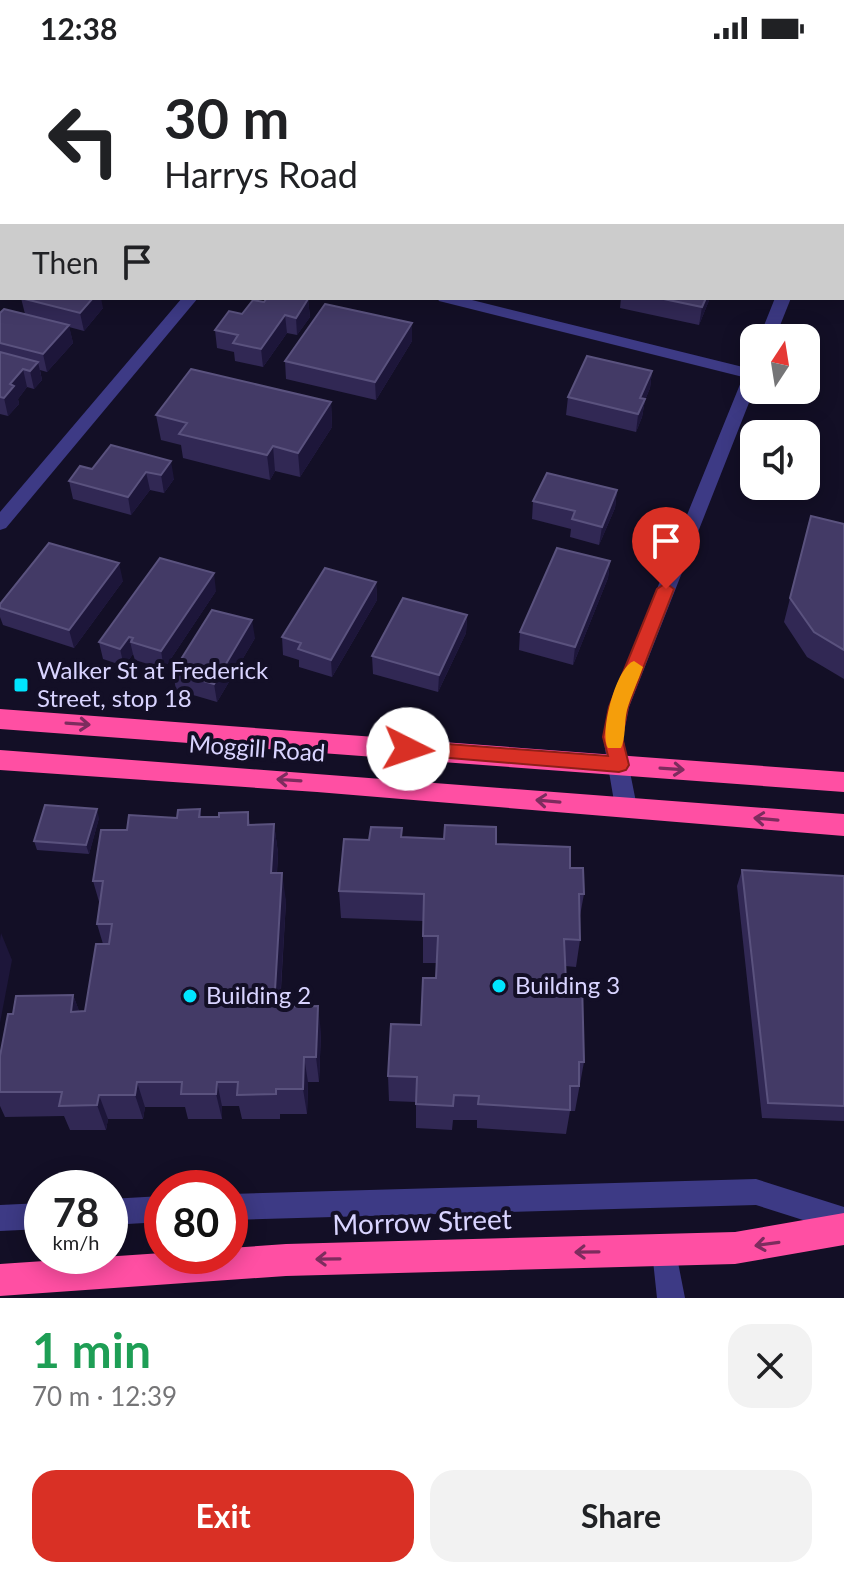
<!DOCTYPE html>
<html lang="en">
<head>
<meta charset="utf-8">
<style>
  :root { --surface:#fff; --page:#f2f2f2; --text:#202124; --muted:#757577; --accent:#d93025 }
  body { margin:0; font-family:Lato,sans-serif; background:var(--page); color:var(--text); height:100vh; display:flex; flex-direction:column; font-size:30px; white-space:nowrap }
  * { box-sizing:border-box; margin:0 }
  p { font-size:26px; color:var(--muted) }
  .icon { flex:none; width:44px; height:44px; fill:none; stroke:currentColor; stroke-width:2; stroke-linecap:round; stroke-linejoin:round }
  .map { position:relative; height:1242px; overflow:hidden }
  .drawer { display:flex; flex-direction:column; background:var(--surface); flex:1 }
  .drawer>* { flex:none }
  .banner { position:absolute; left:0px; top:0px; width:844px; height:244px; box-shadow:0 4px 20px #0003; background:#fff; color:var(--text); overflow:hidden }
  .needle { width:52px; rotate:12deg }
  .buttons { position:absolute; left:740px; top:268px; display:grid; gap:16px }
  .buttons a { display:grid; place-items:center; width:80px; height:80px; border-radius:16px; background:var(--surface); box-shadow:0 4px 20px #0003; font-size:40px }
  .speed { position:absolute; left:24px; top:1114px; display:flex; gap:16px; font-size:40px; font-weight:700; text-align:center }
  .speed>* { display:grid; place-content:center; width:104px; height:104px; border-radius:50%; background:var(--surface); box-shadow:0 4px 20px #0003; line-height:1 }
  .speed small { font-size:20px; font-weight:400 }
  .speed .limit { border:12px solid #d22; background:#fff; color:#111 }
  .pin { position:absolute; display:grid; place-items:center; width:68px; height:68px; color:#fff; margin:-82px -34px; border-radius:50% 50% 50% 0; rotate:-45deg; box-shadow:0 0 8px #0007 }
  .pin .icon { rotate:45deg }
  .me { position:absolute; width:88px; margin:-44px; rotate:94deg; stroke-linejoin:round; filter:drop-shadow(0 0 6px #0008) }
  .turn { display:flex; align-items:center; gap:28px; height:168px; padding:0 32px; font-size:36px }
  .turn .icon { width:104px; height:104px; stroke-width:2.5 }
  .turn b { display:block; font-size:56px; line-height:68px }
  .then { display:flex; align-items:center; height:76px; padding:0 32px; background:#0003; gap:16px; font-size:30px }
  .round { display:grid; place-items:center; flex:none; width:84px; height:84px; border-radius:24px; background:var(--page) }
  .summary { display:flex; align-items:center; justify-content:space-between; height:136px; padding:0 32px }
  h1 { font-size:48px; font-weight:700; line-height:60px; color:#1e9e55 }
  .primary-button { display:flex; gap:16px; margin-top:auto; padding:16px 32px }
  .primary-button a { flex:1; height:92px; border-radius:24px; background:var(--accent); color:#fff; font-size:32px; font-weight:700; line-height:92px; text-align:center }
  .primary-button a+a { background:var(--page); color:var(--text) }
  .status { display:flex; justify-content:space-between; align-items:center; height:56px; padding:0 40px; background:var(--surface); direction:ltr }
  .status svg { height:22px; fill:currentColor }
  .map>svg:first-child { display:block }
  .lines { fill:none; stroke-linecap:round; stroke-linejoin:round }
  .lane { fill:#3d3a85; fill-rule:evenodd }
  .street { fill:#3d3a85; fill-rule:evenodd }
  .highway { fill:#ff4fa3; fill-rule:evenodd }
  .wall { fill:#312854 }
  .shaded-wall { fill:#1d163a }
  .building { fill:#433a66; stroke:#5a527e; stroke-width:2 }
  .oneway { stroke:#7d2c5e }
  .route { fill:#d93025; stroke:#8d1f18; stroke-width:2 }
  .slow { fill:#f59e0b }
  .poi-dot { fill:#00e5ff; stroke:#130f26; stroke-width:3 }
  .labels { text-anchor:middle; stroke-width:8; stroke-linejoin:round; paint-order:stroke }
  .poi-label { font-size:24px; fill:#d9d4ff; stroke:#130f26; text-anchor:start }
  .street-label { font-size:24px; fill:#d9d4ff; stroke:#130f26 }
  .near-street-label { font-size:28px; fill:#d9d4ff; stroke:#130f26 }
</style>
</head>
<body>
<div class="status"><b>12:38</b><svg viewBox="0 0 49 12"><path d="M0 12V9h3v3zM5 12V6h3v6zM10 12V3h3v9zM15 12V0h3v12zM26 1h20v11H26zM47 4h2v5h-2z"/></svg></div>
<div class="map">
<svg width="844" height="1242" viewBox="0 0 844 1242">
  <rect width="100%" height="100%" fill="#130f26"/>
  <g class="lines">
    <path class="lane" d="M756 1123 844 1151V1177L756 1149 230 1164V1138Z
      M162 1140V1166L110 1169V1143Z
      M42 1147V1173L0 1175V1149Z"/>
    <path class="street" d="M800 0H812L813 2H801Z
      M842 29 844 30V38L842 37Z
      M842 89H844L842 102Z
      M0 154H2V162H0Z
      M182 242H198L6 472 0 474V456Z
      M437 242H464L747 312 754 309V334L629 651 623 681 637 751 634 757 626 760 618 757 615 751 603 681 609 651 743 321 439 245Z
      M775 242H791L775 282H759Z
      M665 1182 674 1186 685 1242H657L652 1195 656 1186Z"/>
    <path class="highway" d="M0 653 844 716V736L0 673Z
      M0 694 844 758V780L317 736 0 714Z
      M844 1157V1189L735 1208 286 1220 0 1240V1208L162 1197V1200H230V1192L286 1188 735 1176Z"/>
  </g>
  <path class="wall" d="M444 0H682V2H444Z
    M21 242 103 252 84 275 69 271 73 287 47 316 40 314 42 324 34 333 27 331 18 343 19 348 8 360 0 358V257L25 258Z
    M621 242H710L699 269 620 252Z
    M308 243 310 261 297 279 287 277 263 311 235 305 234 296 217 292 215 274 264 246Z
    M412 267V285L376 344 286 323 285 305Z
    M652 315 650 332 645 344 642 361 636 376 566 359 568 341Z
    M331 346 332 371 300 421 275 415 270 424 183 402 181 389 161 384 156 359Z
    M111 389 174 423 164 437 150 434 131 459 73 443 69 425 92 413Z
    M617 434 615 452 599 489 570 481 571 473 532 463 533 445Z
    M811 460 844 468V623L807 601 784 566Z
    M610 505 608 522 573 609 519 594 520 576Z
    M123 525 74 592 3 569 0 561V548Z
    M376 526 377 544 332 621 299 611V604L283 599 282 581Z
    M216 535 164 613 135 604 133 598 124 610 103 603 99 586Z
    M467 559 466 577 438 636 373 618 372 600Z
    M255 582 217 646 176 634 173 616Z
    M200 753 201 761H219L248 756 250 769 274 768 278 797 277 817 286 845 280 951 321 976 319 1026H308L307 1058H280V1063H242L239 1050H222V1063H188L185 1051H145L143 1063H108L106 1074H70L64 1060 5 1061 0 1050V1000L73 939 79 955H85L103 888 97 868 100 849 93 825 127 774 177 762Z
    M99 762 89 798 37 794 34 785Z
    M402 772V781L496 788 570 812 584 838 579 865 580 884 576 911 565 910 566 926 584 1006 575 1055H570L566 1078 477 1072V1064H453L452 1074 416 1072V1046L389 1045 388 1020 421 969 436 922 437 907H423V865L341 862 339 835Z
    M742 814 844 820V1065L762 1062 737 830Z"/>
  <path class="shaded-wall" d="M317 0H332V2H315Z
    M93 242H101L103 252 84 275 80 257Z
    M706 242H710L699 269 702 251Z
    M308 243 310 261 297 279 296 262Z
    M285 259 287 277 263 311 261 293Z
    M412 267V285L376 344 375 326Z
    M69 269 73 287 47 316 43 298Z
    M38 306 42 324 34 333 30 315Z
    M23 313 27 331 18 343 19 348 8 360 4 342 10 328Z
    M652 315 650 332 645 344 642 361 636 376 640 342Z
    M331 346 332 371 300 421 298 397Z
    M273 390 275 415 270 424 267 399Z
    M171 405 174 423 164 437 161 419Z
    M146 416 150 434 131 459 128 441Z
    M617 434 615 452 599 489 602 471Z
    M610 505 608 522 573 609 575 591Z
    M119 507 123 525 74 592 69 574Z
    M214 517 216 535 164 613 161 595Z
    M376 526 377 544 332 621 331 604Z
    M467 559 466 577 438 636 439 619Z
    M252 564 255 582 217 646 214 628Z
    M129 581 133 598 124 610 120 593Z
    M97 753 99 762 89 798 86 789Z
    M274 768 278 797 275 844 271 817Z
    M282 817 286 845 278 977 274 951Z
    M1 877 12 904 0 967V884Z
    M73 939 83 965 71 956Z
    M318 950 321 976 319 1026 316 1001Z
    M304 1001 308 1026 307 1058 303 1033Z
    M137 1026 145 1051 143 1063 135 1039Z
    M217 1026 222 1050V1063L216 1038Z
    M99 1039 108 1063 106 1074 97 1049Z"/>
  <path class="building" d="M240 0H317L315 2H238Z
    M516 0H643L653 2H514Z
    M724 0H769L768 2H723Z
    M21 242H93L80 257Z
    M267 242H302L308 243 296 262 285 259 261 293 233 287 238 279 215 274 229 255 242 258 253 244 264 246Z
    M659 242H706L702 251Z
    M325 248 412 267 375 326 285 305Z
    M4 253 69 269 43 298 0 287V257Z
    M0 296 38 306 30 315 23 313 10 328 14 330 4 342 0 341Z
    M587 300 652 315 640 342 645 343 638 358 568 341Z
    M191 313 331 346 298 397 273 390 267 399 179 378 187 367 156 359Z
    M111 389 171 405 161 419 146 416 128 441 69 425 80 410 92 413Z
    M547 417 617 434 602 471 572 463 575 455 533 445Z
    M811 460 844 468V594L814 576 790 542Z
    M49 487 119 507 69 574 0 552V548Z
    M557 492 610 505 575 591 520 576Z
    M160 502 214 517 161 595 131 586 133 582 129 581 120 593 99 586Z
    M325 512 376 526 331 604 298 593 301 587 282 581Z
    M403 542 467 559 439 619 372 600Z
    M212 554 252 564 214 628 173 616Z
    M45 749 97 753 86 789 34 785Z
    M200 753 199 761H219V757L248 756V769L274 768 271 817H282L274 951 318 950 316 1001H304L303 1033H276V1038L237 1039 238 1026H217L216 1038H181L182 1026H137L135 1039H99L97 1049 59 1050 62 1036H0V1000L8 958H13L16 940 73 939 71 956 85 955 96 888H109L112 868H97L103 825H93L101 774H127L129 759 177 762 178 754Z
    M445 769 496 771V788L570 791V812H583L584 838H579L580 884 564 883 566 926H582L584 1006H579V1030H570V1054L478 1048 479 1040 454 1039 453 1050 416 1048 417 1021 388 1020 391 968 421 969 423 922H436L438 880H423L424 838 339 835 344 783 369 784 371 771 402 772 401 781 444 783Z
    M742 814 844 820V1050L768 1047Z"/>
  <defs><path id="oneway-shaft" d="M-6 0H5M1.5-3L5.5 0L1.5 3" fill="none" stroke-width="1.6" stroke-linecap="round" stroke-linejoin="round" transform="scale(2)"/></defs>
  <g class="oneway">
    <use href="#oneway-shaft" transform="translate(78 668) rotate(4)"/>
    <use href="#oneway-shaft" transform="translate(672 713) rotate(4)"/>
    <use href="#oneway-shaft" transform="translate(289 724) rotate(-176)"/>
    <use href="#oneway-shaft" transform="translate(548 745) rotate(-175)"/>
    <use href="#oneway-shaft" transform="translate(766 763) rotate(-175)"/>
    <use href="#oneway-shaft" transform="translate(767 1188) rotate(172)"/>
    <use href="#oneway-shaft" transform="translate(587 1196) rotate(179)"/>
    <use href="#oneway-shaft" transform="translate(328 1203) rotate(179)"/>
  </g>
  <path class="route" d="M666 527 674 533 628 651 622 681 629 709 626 714 619 716 401 698 399 693 401 687 408 685 608 700 603 681 609 651 657 533Z"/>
  <path class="slow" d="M634 605 643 611C638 625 631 640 627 654 624 666 626 682 621 692H608C599 675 617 610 634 605Z"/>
  <g class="poi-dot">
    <rect x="13" y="621" width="16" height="16" rx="4"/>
    <circle cx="499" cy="930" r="8"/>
    <circle cx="190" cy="940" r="8"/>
  </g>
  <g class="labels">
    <g class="poi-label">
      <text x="37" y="623">Walker St at Frederick<tspan x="37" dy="28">Street, stop 18</tspan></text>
      <text x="515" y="938">Building 3</text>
      <text x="206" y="948">Building 2</text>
    </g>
    <g class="street-label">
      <text transform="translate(257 693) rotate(4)" y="8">Moggill Road</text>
    </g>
    <g class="near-street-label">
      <text transform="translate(422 1166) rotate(-2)" y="10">Morrow Street</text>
    </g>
  </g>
</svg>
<div class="buttons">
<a><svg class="needle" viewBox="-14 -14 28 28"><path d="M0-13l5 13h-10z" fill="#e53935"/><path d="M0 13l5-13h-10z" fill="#757577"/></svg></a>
<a><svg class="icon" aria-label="sound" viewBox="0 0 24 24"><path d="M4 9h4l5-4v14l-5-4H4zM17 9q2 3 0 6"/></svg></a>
</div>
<div class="speed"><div>78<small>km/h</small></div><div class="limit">80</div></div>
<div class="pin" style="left:666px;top:533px;background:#d93025"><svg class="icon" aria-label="arrive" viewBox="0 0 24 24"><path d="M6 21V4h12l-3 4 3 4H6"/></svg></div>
<svg class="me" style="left:408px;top:693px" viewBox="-20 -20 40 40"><circle r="19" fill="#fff"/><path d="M0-13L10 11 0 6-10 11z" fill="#d93025"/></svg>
<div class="banner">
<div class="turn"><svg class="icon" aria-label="left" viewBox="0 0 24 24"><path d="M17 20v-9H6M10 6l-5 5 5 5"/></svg><div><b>30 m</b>Harrys Road</div></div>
<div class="then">Then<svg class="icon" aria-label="arrive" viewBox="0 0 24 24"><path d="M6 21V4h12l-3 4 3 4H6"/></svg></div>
</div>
</div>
<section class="drawer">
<div class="summary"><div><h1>1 min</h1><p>70 m · 12:39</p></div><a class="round"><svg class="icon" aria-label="close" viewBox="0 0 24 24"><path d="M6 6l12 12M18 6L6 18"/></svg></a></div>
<div class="primary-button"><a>Exit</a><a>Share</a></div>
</section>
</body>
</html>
